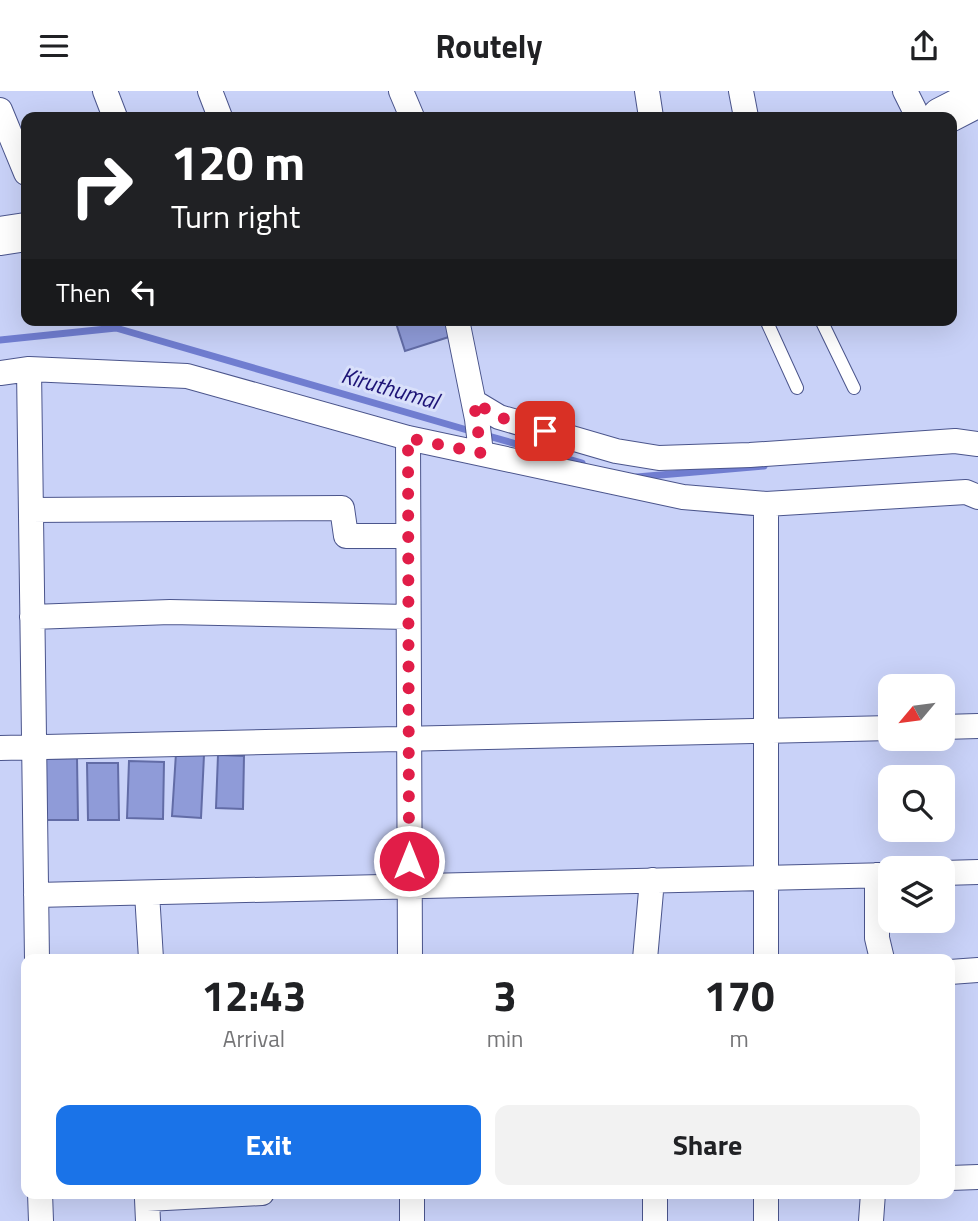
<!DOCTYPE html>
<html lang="en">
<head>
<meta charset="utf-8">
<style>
  :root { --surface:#fff; --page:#f2f2f2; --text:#202124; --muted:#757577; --accent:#1a73e8 }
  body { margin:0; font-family:"Titillium Web",sans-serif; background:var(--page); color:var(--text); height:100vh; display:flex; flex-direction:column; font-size:26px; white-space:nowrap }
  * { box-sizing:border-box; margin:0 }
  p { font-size:23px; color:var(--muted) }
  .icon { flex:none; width:38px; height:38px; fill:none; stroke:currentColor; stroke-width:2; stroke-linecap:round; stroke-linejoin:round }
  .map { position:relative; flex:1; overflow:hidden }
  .panel { position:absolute; left:21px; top:863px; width:934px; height:245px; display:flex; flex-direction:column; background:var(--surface); border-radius:14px; box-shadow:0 7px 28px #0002 }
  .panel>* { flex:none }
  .top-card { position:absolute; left:21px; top:21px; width:936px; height:214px; border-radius:14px; box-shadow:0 7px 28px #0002; background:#202124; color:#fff; overflow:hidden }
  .needle { width:46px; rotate:241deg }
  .controls { position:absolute; left:878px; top:583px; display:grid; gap:14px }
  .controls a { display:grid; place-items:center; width:77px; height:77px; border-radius:14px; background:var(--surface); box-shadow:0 7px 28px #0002; font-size:35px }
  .pin { position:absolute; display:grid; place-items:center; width:60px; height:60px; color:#fff; margin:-30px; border-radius:14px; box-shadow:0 4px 10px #0006 }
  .me { position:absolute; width:77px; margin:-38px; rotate:0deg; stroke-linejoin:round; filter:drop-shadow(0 0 5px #0008) }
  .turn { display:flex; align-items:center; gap:24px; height:147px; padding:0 35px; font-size:32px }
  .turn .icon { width:91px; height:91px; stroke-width:2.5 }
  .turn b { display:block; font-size:49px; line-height:60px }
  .then { display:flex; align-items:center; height:66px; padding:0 35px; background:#0003; gap:14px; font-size:26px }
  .eta { display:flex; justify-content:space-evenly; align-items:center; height:119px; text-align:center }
  .eta b { font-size:42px; font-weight:700; line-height:49px }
  .cta { display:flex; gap:14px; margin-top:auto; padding:14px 35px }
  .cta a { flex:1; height:80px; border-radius:14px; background:var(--accent); color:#fff; font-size:28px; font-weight:700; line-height:80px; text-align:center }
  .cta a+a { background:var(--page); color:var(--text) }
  header { display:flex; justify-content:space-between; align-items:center; height:91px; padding:0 35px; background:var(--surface); font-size:32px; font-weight:700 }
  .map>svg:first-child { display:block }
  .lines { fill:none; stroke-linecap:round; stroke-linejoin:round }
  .stream { stroke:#707dd0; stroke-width:7 }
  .building { fill:#8f9bd8; stroke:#626ca6; stroke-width:2 }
  .lane-casing { stroke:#4b558c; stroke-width:14 }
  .street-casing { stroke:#4b558c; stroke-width:26 }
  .primary-casing { stroke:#4b558c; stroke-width:40 }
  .lane { stroke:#fff; stroke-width:12 }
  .street { stroke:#fff; stroke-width:24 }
  .primary { stroke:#fff; stroke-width:38 }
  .route { stroke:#e11d48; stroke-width:12; stroke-dasharray:0 21.6 }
  .labels { text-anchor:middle; stroke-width:6; stroke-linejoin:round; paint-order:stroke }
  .water-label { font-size:23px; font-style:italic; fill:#1d1376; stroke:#d9e0fa }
</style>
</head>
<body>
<header><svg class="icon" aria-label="menu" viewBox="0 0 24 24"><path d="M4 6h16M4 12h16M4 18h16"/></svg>Routely<svg class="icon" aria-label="share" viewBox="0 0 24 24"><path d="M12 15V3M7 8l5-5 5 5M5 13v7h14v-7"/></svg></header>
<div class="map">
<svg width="978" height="1130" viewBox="0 0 978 1130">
  <rect width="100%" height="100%" fill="#c9d2f8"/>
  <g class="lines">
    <path class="stream" d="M0 249 116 237 474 341
      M485 344 582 372
      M637 386 764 375"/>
  </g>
  <path class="building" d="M395 229H450L455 244 405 260Z
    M176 662 204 664 201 727 172 725Z
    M218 664 244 665 243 718 216 717Z
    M77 667 78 729H40V668Z
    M129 670 164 671 163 728 127 727Z
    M87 672H118L119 729H88Z"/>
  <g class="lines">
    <defs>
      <path id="lane" d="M766 229 797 297
        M821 229 854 297"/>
      <path id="street" d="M105 0 115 26
        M210 0 220 26
        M401 0 412 26
        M647 0 651 26
        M741 0 746 26
        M905 0 918 26
        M0 19 26 82
        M457 229 477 328 481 362
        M29 278 37 868
        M0 282 29 278 187 285 408 347 683 406 766 413 966 401 978 406
        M474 311 499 326 616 360 659 367 750 364 955 350 978 353
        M408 347 410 868
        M766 413V868
        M31 419 342 417 346 445H408
        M32 526 170 521 408 526
        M943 636 978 635
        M0 657 891 637
        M943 782 978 781
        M877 784V847L882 868
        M147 802 151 868
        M36 804 891 784
        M645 868 652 789
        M950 881 978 879
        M950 1087 978 1086
        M40 1102 41 1130
        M412 1102V1130
        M766 1102V1130
        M148 1130 147 1108 262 1102
        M655 1130V1102
        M871 1130 873 1102"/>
      <path id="primary" d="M941 26 978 7
        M0 145 26 141"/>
    </defs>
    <use href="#lane" class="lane-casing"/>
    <use href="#street" class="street-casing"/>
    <use href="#primary" class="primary-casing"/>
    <use href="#lane" class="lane"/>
    <use href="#street" class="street"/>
    <use href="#primary" class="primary"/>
  </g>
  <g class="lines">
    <path class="route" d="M409 770 408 347 481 362 474 311 499 326 545 340"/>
  </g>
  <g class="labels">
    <g class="water-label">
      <text transform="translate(390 297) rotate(16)" y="8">Kiruthumal</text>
    </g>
  </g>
</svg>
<div class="controls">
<a><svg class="needle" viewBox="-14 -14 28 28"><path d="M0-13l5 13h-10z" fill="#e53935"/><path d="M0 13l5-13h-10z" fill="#757577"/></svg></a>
<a><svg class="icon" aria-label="search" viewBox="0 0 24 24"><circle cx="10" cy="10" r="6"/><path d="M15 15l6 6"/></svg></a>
<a><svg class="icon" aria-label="layers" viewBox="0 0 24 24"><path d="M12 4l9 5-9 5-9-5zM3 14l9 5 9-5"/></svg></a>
</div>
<div class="pin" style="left:545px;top:340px;background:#d93025"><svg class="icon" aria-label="arrive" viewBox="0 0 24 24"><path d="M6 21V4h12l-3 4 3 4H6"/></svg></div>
<svg class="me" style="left:409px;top:770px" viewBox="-20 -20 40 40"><circle r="17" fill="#e11d48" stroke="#fff" stroke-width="3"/><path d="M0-11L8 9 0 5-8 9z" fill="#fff"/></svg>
<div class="top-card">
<div class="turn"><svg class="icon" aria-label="right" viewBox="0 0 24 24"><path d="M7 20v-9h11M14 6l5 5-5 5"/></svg><div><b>120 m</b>Turn right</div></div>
<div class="then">Then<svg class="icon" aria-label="left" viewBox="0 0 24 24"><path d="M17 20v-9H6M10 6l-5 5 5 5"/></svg></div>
</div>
<section class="panel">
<div class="eta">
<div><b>12:43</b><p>Arrival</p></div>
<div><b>3</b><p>min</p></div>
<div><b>170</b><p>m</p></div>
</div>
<div class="cta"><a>Exit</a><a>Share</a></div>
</section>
</div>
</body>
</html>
